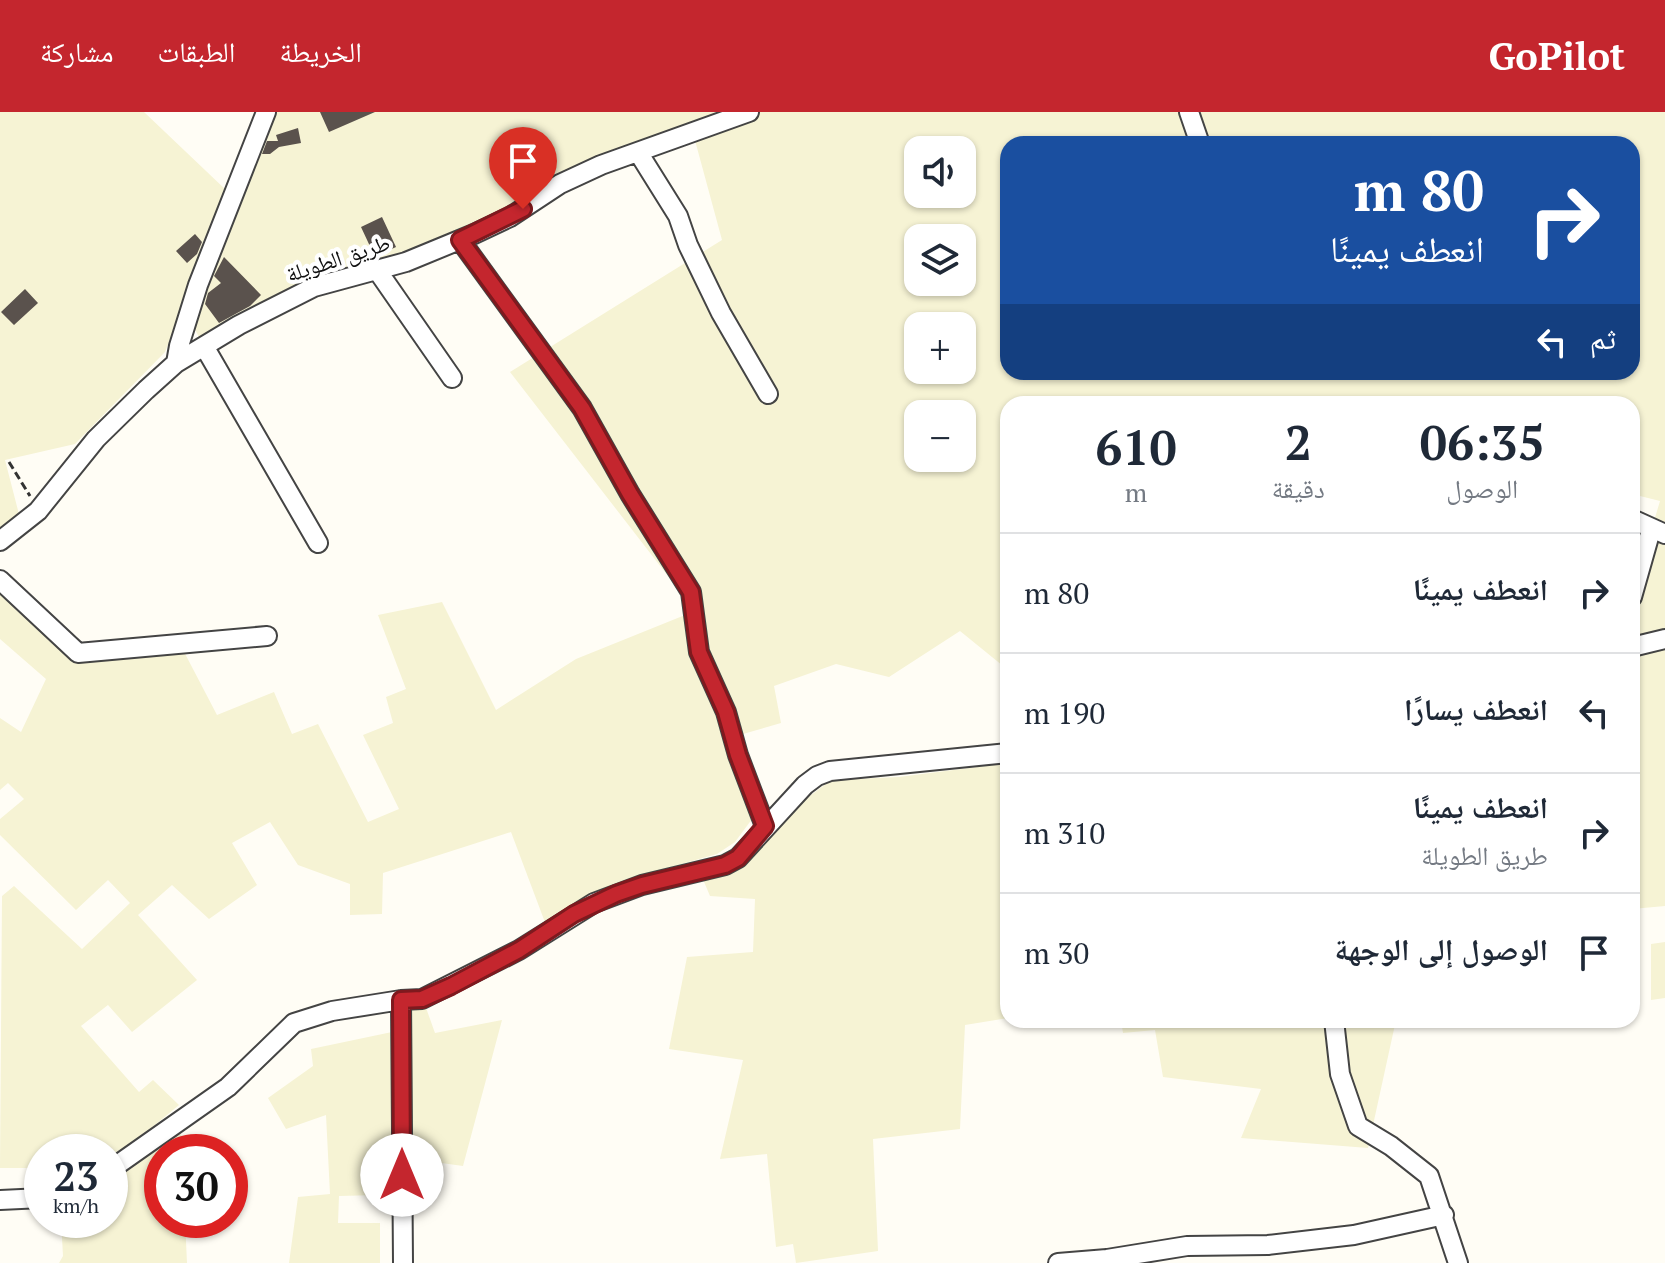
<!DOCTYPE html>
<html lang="ar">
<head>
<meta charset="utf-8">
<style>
  :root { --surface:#fff; --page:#f2f2f3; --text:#1f2937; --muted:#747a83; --line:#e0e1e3; --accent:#c4262e }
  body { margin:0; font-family:"PT Serif","Noto Naskh Arabic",serif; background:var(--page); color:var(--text); direction:rtl; height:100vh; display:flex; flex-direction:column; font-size:30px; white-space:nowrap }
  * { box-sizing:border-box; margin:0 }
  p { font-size:26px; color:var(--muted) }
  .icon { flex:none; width:44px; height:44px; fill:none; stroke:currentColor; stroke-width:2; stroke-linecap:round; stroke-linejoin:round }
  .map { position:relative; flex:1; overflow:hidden; direction:ltr }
  .sheet { position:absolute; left:1000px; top:284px; width:640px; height:632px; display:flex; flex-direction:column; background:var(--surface); border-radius:24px; box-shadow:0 2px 6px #0004; direction:rtl }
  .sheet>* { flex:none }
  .top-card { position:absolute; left:1000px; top:24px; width:640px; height:244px; border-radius:24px; box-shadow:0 2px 6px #0004; direction:rtl; background:#1a4fa0; color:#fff; overflow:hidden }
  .buttons { position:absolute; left:904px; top:24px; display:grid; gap:16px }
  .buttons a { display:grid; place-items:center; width:72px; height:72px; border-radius:16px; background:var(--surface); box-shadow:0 2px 6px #0004; font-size:40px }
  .speed { position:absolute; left:24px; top:1022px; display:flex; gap:16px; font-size:40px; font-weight:700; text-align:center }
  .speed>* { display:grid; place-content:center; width:104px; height:104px; border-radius:50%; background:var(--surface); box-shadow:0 2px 6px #0004; line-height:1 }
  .speed small { font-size:20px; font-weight:400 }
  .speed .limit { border:12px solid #d22; background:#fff; color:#111 }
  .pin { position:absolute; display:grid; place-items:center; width:68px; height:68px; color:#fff; margin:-82px -34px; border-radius:50% 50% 50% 0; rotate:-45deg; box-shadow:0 0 8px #0007 }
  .pin .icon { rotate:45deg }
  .me { position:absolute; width:88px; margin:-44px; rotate:0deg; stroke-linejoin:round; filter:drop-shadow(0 0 6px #0008) }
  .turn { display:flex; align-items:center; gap:28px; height:168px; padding:0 24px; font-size:36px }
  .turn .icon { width:104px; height:104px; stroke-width:2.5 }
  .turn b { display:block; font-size:56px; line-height:68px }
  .then { display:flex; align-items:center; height:76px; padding:0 24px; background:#0003; gap:16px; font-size:30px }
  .eta { display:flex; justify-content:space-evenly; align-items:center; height:136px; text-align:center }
  .eta b { font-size:48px; font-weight:800; line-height:56px }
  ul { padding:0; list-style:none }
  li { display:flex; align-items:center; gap:24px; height:120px; padding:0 24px; border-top:2px solid var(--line) }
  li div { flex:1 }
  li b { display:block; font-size:30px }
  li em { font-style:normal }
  header { display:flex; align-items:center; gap:48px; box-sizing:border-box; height:112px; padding:0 40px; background:var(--accent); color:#fff }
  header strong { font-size:38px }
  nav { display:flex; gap:44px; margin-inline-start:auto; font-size:28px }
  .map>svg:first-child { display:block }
  .farmland { fill:#f6f3d4; fill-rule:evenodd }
  .building { fill:#5a524d }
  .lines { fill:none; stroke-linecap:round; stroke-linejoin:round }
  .minor-casing { stroke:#444; stroke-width:22 }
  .path { stroke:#333; stroke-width:3; stroke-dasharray:8 4; stroke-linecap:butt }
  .minor { stroke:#fff; stroke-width:18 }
  .route-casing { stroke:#7f191e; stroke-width:20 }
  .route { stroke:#c4262e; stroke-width:14 }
  .labels { text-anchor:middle; stroke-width:8; stroke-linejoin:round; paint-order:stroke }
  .street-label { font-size:22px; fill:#111; stroke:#fff }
</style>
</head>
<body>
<header>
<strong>GoPilot</strong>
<nav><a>الخريطة</a><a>الطبقات</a><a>مشاركة</a></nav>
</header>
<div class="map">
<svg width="1665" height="1151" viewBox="0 0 1665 1151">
  <rect width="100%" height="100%" fill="#fffdf5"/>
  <path class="farmland" d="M0 0H144L226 78 206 138 165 240 75 332 5 348 21 410 0 424Z
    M269 0H1665V794L1632 797V483L1660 389 1632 382V292H1008V558L960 519 889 565 836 552 774 574 781 611 736 624 761 695 735 730 717 742 628 767 586 787 546 813 511 720 383 761 382 802 350 803V772L298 753 270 710 232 731 257 773 209 807 172 773 138 803 197 868 132 920 108 893 81 914 139 980 153 968 179 993 120 1042 110 1048V1040H42V1056H0L2 784 14 774 82 837 130 791 108 768 76 798 0 723V707L24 687 8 671 0 678V606L21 620 46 567 0 527V471L75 543 181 534 217 603 274 580 292 622 318 612 368 710 399 697 363 623 393 611 386 585 406 577 378 503 442 490 496 598 576 547 695 499 510 260 722 128 693 21 204 234 193 214ZM1008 32H1632V260H1008ZM918 38H962V82H918ZM918 126H962V170H918ZM918 214H962V258H918ZM918 302H962V346H918Z
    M1008 651V906L965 913 960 1017 873 1027 878 1139 796 1151 793 1132 776 1135 767 1042 720 1047 743 948 669 937 687 845 753 840 755 787 710 784 702 765 831 668 899 665Z
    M1665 830V886L1651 888V832Z
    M425 893 435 921 502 908 463 1054 420 1048 418 1082 339 1084 338 1111H380V1151H289L298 1085 330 1082 326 1003 286 1017 268 986 313 954 311 937 392 920 390 895Z
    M1121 908H1396L1368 1036 1241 1026 1261 977 1163 965 1155 918 1123 921Z
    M176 1017 182 1024 183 1040H162V1108H185L187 1151H59L63 1144 61 1108H110V1068L122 1062Z"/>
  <path class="building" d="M320 0H375L329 20Z
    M298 16 301 31 279 35 270 42H262L267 29H278L276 23Z
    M382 105 396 135 375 145 361 115Z
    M195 122 202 130 197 142 187 151 176 139Z
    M224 145 261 183 250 194 219 211 205 192 208 181 221 171 214 164Z
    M25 177 38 191 14 213 1 200Z"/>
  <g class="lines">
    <defs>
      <path id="minor" d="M1189 0 1200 32
        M638 40 678 104 688 133 721 201 768 282
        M460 128 582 296 630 382 691 480 699 540 726 600 738 643 765 714
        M377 158 452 266
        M204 234 318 431
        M176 251 179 234 198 173 266 0
        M1632 407 1665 422
        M0 429 38 399 96 327 146 278 176 251 239 213 314 175 406 150 474 122 510 105 560 72 601 53 749 0
        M0 468 78 541 267 524
        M1632 485 1651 418
        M1632 535 1665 527
        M401 888 403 1151
        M1334 908 1340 962 1358 1014 1391 1034 1429 1064 1458 1151
        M110 1058 228 975 294 911 332 899 401 888 422 887 519 838 594 791 642 773 725 753 738 746 805 673 817 664 830 659 1008 641
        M0 1088 42 1086
        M1058 1151 1107 1147 1187 1134 1268 1133 1354 1123 1444 1103"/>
    </defs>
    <use href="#minor" class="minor-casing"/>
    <path class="path" d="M9 350 30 384"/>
    <use href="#minor" class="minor"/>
  </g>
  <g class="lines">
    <defs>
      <path id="route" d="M402 1063 401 888 422 887 451 874 519 838 574 802 616 782 642 773 725 753 738 746 765 714 738 643 726 600 699 540 691 480 630 382 582 296 460 128 523 97"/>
    </defs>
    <use href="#route" class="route-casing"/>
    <use href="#route" class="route"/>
  </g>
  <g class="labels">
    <g class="street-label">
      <text transform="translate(338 146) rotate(-18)" y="8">طريق الطويلة</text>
    </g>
  </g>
</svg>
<div class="buttons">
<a><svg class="icon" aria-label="sound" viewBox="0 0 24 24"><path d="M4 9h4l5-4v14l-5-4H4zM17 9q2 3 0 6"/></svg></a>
<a><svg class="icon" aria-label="layers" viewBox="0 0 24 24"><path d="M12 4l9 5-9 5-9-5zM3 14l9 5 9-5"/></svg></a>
<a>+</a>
<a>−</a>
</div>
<div class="speed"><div>23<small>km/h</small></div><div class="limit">30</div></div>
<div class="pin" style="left:523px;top:97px;background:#d93025"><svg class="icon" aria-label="arrive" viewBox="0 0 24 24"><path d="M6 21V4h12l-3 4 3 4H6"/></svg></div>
<svg class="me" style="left:402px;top:1063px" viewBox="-20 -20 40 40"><circle r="19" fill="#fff"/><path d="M0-13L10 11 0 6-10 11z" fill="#c4262e"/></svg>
<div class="top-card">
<div class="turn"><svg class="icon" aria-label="right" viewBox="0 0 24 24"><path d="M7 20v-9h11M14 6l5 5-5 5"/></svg><div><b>80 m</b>انعطف يمينًا</div></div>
<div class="then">ثم<svg class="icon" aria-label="left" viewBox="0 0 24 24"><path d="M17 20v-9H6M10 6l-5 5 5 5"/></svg></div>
</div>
<section class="sheet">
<div class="eta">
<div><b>06:35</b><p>الوصول</p></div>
<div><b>2</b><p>دقيقة</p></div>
<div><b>610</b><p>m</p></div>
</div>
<ul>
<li><svg class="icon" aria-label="right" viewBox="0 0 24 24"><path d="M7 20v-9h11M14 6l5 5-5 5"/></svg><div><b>انعطف يمينًا</b></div><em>80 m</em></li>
<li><svg class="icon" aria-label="left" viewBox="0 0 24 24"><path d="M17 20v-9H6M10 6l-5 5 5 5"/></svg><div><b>انعطف يسارًا</b></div><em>190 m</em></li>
<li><svg class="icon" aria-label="right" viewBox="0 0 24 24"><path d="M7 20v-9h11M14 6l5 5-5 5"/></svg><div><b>انعطف يمينًا</b><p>طريق الطويلة</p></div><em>310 m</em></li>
<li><svg class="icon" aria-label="arrive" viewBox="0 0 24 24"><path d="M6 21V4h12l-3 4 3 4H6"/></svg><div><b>الوصول إلى الوجهة</b></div><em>30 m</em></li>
</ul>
</section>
</div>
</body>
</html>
